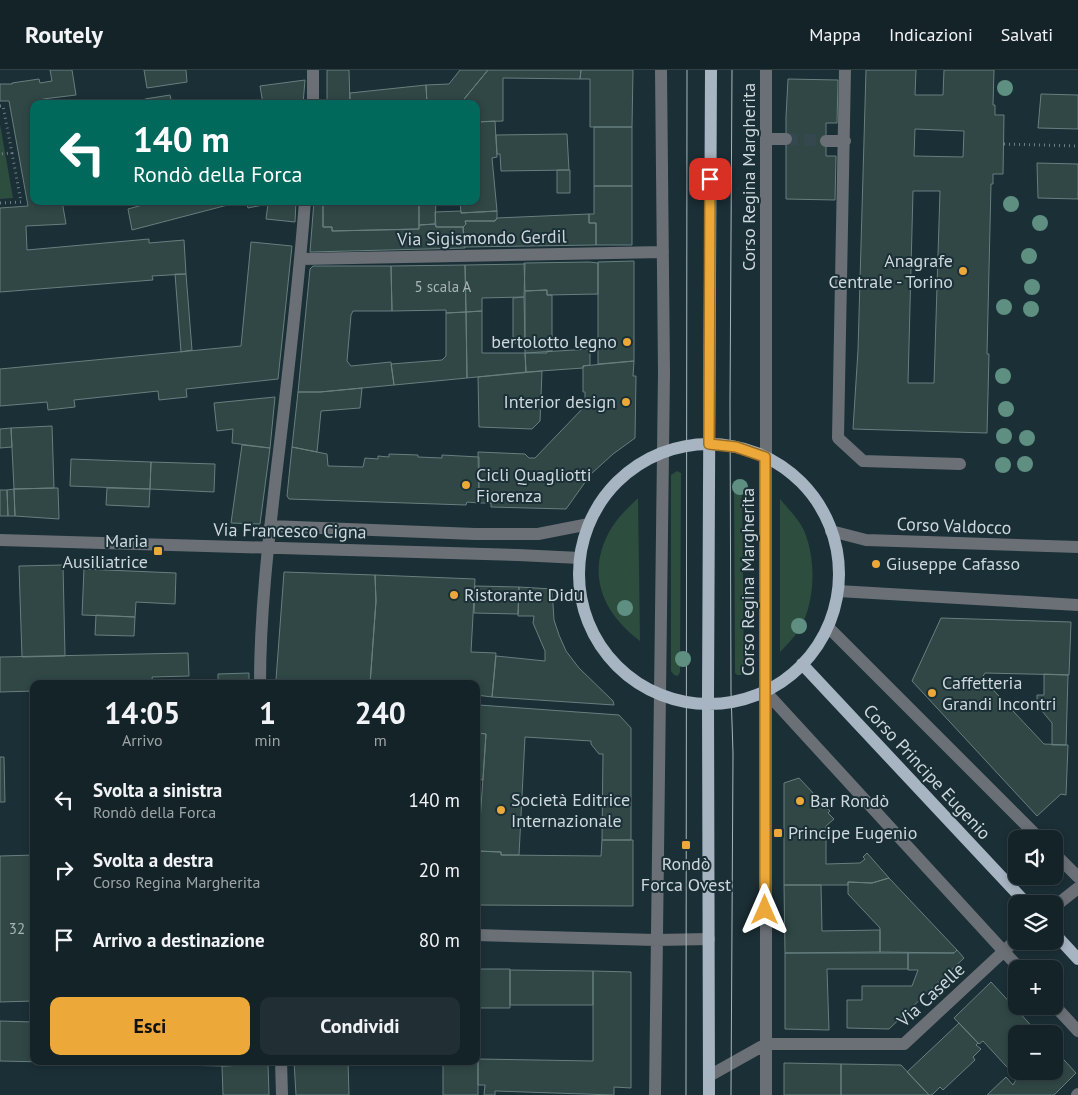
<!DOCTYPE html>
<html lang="it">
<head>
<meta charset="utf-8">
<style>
  :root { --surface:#142328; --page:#212f34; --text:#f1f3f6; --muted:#9da4a8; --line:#334045; --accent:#eca93a }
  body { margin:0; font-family:"PT Sans",sans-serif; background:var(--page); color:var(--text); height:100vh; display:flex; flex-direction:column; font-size:19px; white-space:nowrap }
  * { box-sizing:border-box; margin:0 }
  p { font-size:16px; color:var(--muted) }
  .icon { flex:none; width:28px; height:28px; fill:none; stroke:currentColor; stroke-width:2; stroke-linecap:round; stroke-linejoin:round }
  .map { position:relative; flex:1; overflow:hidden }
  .drawer { position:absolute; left:30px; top:610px; width:450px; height:385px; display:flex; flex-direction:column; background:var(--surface); border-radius:10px; box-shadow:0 2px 8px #0003,0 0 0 1px var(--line) }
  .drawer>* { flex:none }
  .banner { position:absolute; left:30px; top:30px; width:450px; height:105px; border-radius:10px; box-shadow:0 2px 8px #0003,0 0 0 1px var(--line); background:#00695c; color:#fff; overflow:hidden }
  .tools { position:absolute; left:1008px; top:760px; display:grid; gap:10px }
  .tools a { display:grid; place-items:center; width:55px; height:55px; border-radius:10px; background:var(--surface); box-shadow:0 2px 8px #0003,0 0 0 1px var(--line); font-size:25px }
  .pin { position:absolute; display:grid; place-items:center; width:42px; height:42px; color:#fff; margin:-21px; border-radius:10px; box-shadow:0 2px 8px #0006 }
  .me { position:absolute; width:55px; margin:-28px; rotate:0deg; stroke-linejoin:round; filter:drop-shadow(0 0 4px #0008) }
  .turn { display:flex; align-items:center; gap:18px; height:105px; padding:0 20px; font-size:22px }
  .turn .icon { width:65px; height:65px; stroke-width:2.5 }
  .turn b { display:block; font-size:35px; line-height:42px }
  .eta { display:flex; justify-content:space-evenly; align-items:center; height:85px; text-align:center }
  .eta b { font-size:30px; font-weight:700; line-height:35px }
  .action { display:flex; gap:10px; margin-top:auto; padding:10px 20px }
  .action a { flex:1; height:58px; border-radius:10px; background:var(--accent); color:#111; font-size:20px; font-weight:700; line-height:58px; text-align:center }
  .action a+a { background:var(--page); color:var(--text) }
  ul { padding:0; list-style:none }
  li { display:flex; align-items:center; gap:15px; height:70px; padding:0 20px }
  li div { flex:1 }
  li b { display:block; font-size:19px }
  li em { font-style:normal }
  header { display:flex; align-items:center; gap:30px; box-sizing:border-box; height:70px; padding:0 25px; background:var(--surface); border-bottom:1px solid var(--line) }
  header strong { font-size:24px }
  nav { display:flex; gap:28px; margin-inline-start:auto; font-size:18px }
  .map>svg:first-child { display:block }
  .green { fill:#2d4d3e }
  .building { fill:#304746; stroke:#677f7e; fill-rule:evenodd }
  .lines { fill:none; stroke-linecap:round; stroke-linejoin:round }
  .minor-tunnel { stroke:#36484f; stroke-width:12; stroke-dasharray:12 6; stroke-linecap:butt }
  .path { stroke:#6e7e84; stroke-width:3; stroke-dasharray:1 4; stroke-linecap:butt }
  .minor { stroke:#6a7076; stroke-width:12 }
  .major { stroke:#a7b4c1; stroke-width:12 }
  .tram { stroke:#a9b6bc; stroke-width:1 }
  .tree { fill:#5e8f80 }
  .route-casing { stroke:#996e26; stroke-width:12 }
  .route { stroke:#eca93a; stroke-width:9 }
  .poi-dot { fill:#eca93a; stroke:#1b2f36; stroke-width:2 }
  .labels { text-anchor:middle; stroke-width:4; stroke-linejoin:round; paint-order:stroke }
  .number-label { font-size:15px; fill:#a6b4b7 }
  .street-label { font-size:18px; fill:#cdd8dd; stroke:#1b2f36 }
  .poi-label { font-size:18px; fill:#cdd8dd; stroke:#1b2f36; text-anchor:start }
</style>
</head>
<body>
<header>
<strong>Routely</strong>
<nav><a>Mappa</a><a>Indicazioni</a><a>Salvati</a></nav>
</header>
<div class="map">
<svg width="1078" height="1025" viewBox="0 0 1078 1025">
  <rect width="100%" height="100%" fill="#1b2f36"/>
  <path class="green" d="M0 54 13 128 0 129Z
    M677 401 681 403 680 602 678 606 674 605 671 601V405Z
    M734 411 739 413 742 416 744 602 741 605H737L735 603Z
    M638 428 640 571C601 542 585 501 612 457 619 446 629 437 638 428Z
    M780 429C789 440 800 450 805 463 815 489 815 522 805 548 800 561 790 572 780 582Z"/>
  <path class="building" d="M50 0H72L76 25 43 29 44 34H34V131H62L66 154 26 156 27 180 149 169V173L184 170 186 204 152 206 153 210 0 222V138L28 136 9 31H0V14H12V13L39 9 40 13 52 11Z
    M144 0H186L187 12 147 18Z
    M327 0H349L350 34H327Z
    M460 0H488L460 34H427L426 15 449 14Z
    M488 0H581L580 9 503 8V51L476 52V34H460Z
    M581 0H633L632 57H590V9H580Z
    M866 0H916L915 25H943L944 0H994L993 35H995V45H1004L1003 104H993V114H991L987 284H989L987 363 853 359 858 280ZM915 59 964 61 963 87 914 86ZM913 121H940L934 313H908Z
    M788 9 838 10 837 53H826V86H836L835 130 786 129V47Z
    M305 10 303 34H263L260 16Z
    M426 15 427 34H350V23Z
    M1041 24 1078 25V59L1038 58Z
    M170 25 172 34H146L145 29Z
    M495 51 497 87 492 88 497 141 461 143 460 131H476V52Z
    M594 57H632V116H594Z
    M567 64 569 100 501 101 500 84H497L496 65Z
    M1037 93 1078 94V129L1038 128Z
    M557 100H570V123H557Z
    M594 116H632V175H596V153H589V144H594Z
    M157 131H243L132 160 128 139Z
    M246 131H296L295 152 266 149 268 134 248 138Z
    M314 131H323V157H332V161L419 159V155L435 154 436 157H463L465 178 310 182Z
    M323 131H419V159L332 161V157H323Z
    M419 131H436L435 154 419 155Z
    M461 141V143L497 141V148L495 151H465L466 154 463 157H436L435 142Z
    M589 144V153H596V175L464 177 463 157 466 154 465 151H495L497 148Z
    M251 172 292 176 278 309 186 319 187 327 159 330 158 321 74 330 75 337 48 340 47 332 0 336V299L241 276Z
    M634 191V291L598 294V192Z
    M589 192 598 193V224L547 225V220L525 221 524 193Z
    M525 194 524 227 482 228V241L466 242 465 195Z
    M465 195 466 242 446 243V240L392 241 391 196Z
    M313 196H391L392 241H353L351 245 347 291 351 296 391 292 394 315 320 322H298L310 199Z
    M175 204H186L192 280 181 282Z
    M547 220V225H552V281H547V283H525V221Z
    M524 227 525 273H513V228Z
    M482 241V283H525L526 302 467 308 466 242Z
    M466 242 467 308 394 315 391 294 442 290 446 286V243Z
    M590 279V295L583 296V298L526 302 525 283Z
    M634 291 633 306H636L635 368 613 384 591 404 566 439 491 437V433H479L478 382 525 384 529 388H535L585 336V322H583V296Z
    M542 301 540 351 532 359 479 357 478 307Z
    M362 318 360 338 321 341 317 382 292 377 298 322H320Z
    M275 327 270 378 232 373 233 359 217 361 214 333Z
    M52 356 54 418 14 419 11 358Z
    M11 358 12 377 0 378V359Z
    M242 375 270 378 260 454 231 453Z
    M292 377 327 384 328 396 363 397 365 388 378 389V386L389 387V384L418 385V387L442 388V385L479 387V433L467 432 466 435 289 429 287 426Z
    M71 389 151 392 150 419 70 416Z
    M151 392 215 394 214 422 150 419Z
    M54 418H58L59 449 15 446 14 419Z
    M107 418 150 419 149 437 106 435Z
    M14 419 15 446H8L7 420Z
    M0 420H7L8 446H0Z
    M63 495 65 586 22 587 19 496Z
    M84 499 176 503 175 534 136 532 135 547 82 545Z
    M284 502 375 505 376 531 370 614H321L276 610Z
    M375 505 475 509 471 582 496 583 492 627 476 625V614H370L376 531Z
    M475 516 519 517 518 544 474 543Z
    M519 517 552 519 554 550 559 565 566 581 579 598 613 631 614 635 492 627 496 586 545 591V581L533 553 534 546H518Z
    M96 545 135 547 134 566 95 565Z
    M941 548 1071 552 1069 605 985 603 982 608 1044 674 1068 675 1066 725 1061 724 1037 746 912 611Z
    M188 583 189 606 152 607 153 614H34V621L0 622V587Z
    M249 603V614H218V604Z
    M1044 604 1068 605 1066 675H1052V653L1037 635V625H1044Z
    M476 635H479L478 663 486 664 483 710 476 709Z
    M479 635 619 645 631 658V770H602L603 684H599L591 674V671L525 667 519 785H501V782L478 781 486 664 478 663Z
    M0 687H4L5 732H0Z
    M799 708 830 741 828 743 834 749 826 756V794L860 793 865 789 863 787 867 783 889 808 872 813 848 812V815H784V713Z
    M602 770H633V836L476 835V781L501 782V785L601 786Z
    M34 785V931L0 932V786Z
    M889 808 957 880 954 883 880 882V858L848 824V812L872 813Z
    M784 815H821L822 861 880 860V882L785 883Z
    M957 880 964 888 889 959 847 958V930H862V916H912L918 900H908V883H954Z
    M785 883H908V899H827L829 960 785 959Z
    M476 899H510V938H480V940H476Z
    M510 900 593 901V935H510Z
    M593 901 631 902V1018L614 1017V1025L495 1021V1025H484L485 1015H478V989L593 991Z
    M991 912 1039 964H1016V1001H1054V979L1076 1003 1054 1025H987L1006 1007 1013 1015 1017 1008 983 971 979 974 978 973 954 948Z
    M0 951 34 952V991H268V994L222 996 0 991Z
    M959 953 978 973 976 975 981 979 973 987 975 990 943 1020 940 1017 932 1025H929L907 1002Z
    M476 976H478V1025H443V991H476Z
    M294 991H348L349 1025H296Z
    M784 993 841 994V1025H784Z
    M268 994 269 1025H223L222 996Z
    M841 994 901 995 929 1025H841Z"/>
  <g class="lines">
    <path class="minor-tunnel" d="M786 69 826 71"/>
    <path class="path" d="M0 36H3L12 83 0 84
      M1004 74 1078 76
      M0 133 21 132 12 83"/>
    <path class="minor" d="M845 0 838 368 863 391 960 394
      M313 34V0
      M766 69H786
      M826 71H845
      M301 189 663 182
      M270 456 475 464H538L589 454
      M831 461 866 470 1078 477
      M0 470 518 485 580 488
      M838 521 1078 535
      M828 557 1040 769
      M260 614C260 545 268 475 276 406 287 315 298 223 305 131
      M765 621 1020 899
      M1054 783 1078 807
      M1054 837 1078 818
      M476 865 656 870 709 869
      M1054 935 1078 961
      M281 991 282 1025
      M709 1006 766 974H904L1016 870
      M655 1025 664 302 661 0
      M766 1025V0
      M1077 1025 1078 1024"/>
    <path class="major" d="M579 504a130 130 0 1 1 260 0a130 130 0 1 1-260 0Z
      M802 594 1027 834
      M1054 863 1078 889
      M709 1025 708 627 711 0"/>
    <path class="tram" d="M686 1025 687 0
      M731 1025 733 683 731 622 730 334 732 0"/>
  </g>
  <g class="tree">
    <circle cx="1005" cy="18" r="8"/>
    <circle cx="1011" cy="134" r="8"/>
    <circle cx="1040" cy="153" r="8"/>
    <circle cx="1029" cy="186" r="8"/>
    <circle cx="1032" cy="217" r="8"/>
    <circle cx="1004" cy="237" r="8"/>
    <circle cx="1031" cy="239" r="8"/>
    <circle cx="1003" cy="306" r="8"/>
    <circle cx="1006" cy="339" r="8"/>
    <circle cx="1004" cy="366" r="8"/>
    <circle cx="1027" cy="368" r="8"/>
    <circle cx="1025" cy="394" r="8"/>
    <circle cx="1003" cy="395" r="8"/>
    <circle cx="740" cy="417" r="8"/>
    <circle cx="625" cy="538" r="8"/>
    <circle cx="799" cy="556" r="8"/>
    <circle cx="683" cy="589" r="8"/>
  </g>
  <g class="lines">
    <defs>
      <path id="route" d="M710 109 709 374 736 377 765 387V840"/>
    </defs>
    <use href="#route" class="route-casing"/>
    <use href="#route" class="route"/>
  </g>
  <g class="poi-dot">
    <circle cx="963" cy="201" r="5"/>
    <circle cx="627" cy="272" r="5"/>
    <circle cx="626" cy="332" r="5"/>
    <circle cx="466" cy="415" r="5"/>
    <rect x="153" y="476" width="10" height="10" rx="2.5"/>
    <circle cx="876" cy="494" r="5"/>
    <circle cx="454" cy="525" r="5"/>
    <circle cx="932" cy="623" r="5"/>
    <circle cx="800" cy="731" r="5"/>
    <circle cx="501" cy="740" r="5"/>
    <rect x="773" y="758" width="10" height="10" rx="2.5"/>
    <rect x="681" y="770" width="10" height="10" rx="2.5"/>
  </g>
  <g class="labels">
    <g class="number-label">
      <text x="443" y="222">5 scala A</text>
      <text x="17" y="864">32</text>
    </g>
    <g class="street-label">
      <text transform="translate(749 107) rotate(-90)" y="6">Corso Regina Margherita</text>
      <text transform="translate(482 168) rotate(-1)" y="6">Via Sigismondo Gerdil</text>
      <text transform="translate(954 456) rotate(2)" y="6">Corso Valdocco</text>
      <text transform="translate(290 461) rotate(1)" y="6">Via Francesco Cigna</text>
      <text transform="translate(748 512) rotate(-90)" y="6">Corso Regina Margherita</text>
      <text transform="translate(927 702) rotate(47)" y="6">Corso Principe Eugenio</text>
      <text transform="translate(931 925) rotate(-43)" y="6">Via Caselle</text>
    </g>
    <g class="poi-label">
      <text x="953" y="197" text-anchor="end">Anagrafe<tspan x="953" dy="21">Centrale - Torino</tspan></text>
      <text x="617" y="278" text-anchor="end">bertolotto legno</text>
      <text x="616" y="338" text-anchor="end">Interior design</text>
      <text x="476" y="411">Cicli Quagliotti<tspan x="476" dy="21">Fiorenza</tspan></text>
      <text x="148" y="477" text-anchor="end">Maria<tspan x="148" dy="21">Ausiliatrice</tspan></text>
      <text x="886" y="500">Giuseppe Cafasso</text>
      <text x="464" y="531">Ristorante Didu</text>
      <text x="942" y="619">Caffetteria<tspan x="942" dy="21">Grandi Incontri</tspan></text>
      <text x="511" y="736">Società Editrice<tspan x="511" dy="21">Internazionale</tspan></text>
      <text x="810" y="737">Bar Rondò</text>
      <text x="788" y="769">Principe Eugenio</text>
      <text x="686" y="800" text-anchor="middle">Rondò<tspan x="686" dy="21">Forca Ovest</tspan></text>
    </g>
  </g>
</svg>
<div class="tools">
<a><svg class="icon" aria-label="sound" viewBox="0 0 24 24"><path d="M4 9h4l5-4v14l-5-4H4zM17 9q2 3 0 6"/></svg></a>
<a><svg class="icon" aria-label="layers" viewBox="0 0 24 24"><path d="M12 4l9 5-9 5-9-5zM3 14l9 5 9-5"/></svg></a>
<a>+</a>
<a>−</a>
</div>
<div class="pin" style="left:710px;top:109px;background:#d93025"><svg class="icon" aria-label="arrive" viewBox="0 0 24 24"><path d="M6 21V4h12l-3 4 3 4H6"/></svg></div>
<svg class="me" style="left:765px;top:840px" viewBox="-20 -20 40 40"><path d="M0-17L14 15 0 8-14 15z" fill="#eca93a" stroke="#fff" stroke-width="4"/></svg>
<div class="banner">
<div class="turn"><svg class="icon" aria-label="left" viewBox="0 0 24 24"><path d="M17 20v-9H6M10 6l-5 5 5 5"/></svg><div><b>140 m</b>Rondò della Forca</div></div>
</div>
<section class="drawer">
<div class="eta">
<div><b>14:05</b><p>Arrivo</p></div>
<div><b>1</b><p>min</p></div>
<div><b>240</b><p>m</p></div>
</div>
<ul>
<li><svg class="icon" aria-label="left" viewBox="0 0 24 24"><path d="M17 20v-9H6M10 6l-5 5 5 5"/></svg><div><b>Svolta a sinistra</b><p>Rondò della Forca</p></div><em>140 m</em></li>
<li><svg class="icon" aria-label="right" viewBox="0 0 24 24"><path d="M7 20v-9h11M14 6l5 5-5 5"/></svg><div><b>Svolta a destra</b><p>Corso Regina Margherita</p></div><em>20 m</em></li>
<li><svg class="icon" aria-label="arrive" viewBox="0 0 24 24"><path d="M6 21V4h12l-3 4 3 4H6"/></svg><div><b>Arrivo a destinazione</b></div><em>80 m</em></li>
</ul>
<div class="action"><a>Esci</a><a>Condividi</a></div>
</section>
</div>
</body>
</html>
